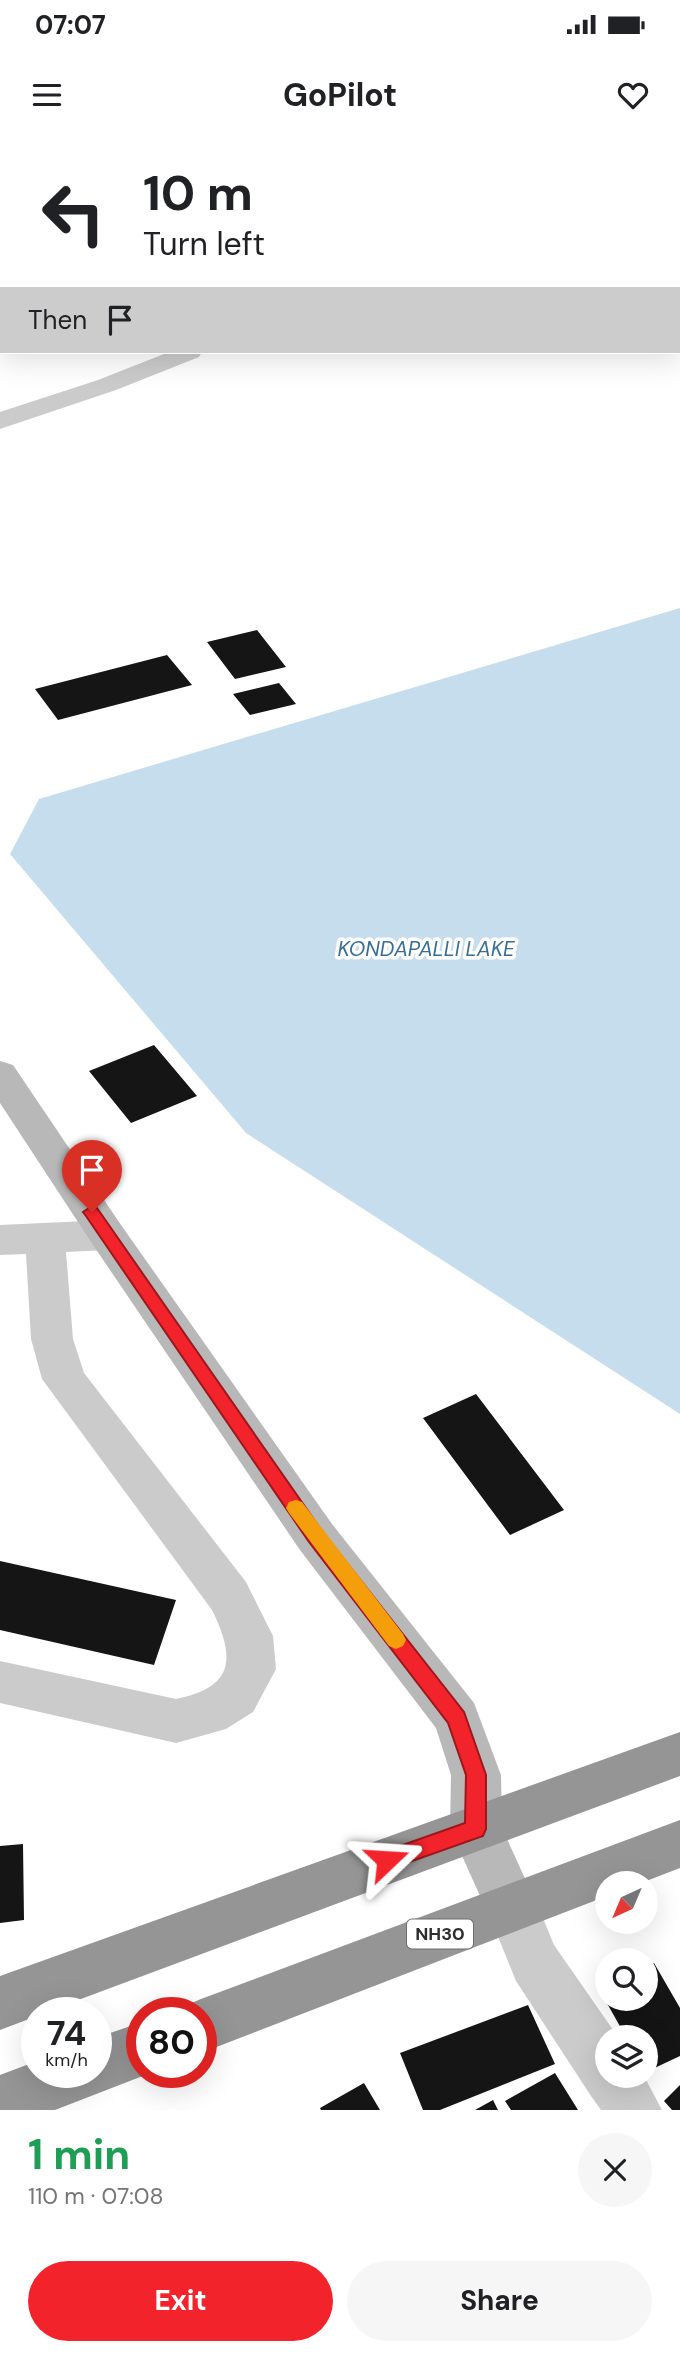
<!DOCTYPE html>
<html lang="en">
<head>
<meta charset="utf-8">
<style>
  :root { --surface:#fff; --page:#f6f6f6; --text:#202124; --muted:#757577; --accent:#f3232b }
  body { margin:0; font-family:"DM Sans",sans-serif; background:var(--page); color:var(--text); height:100vh; display:flex; flex-direction:column; font-size:26px; white-space:nowrap }
  * { box-sizing:border-box; margin:0 }
  p { font-size:23px; color:var(--muted) }
  .icon { flex:none; width:38px; height:38px; fill:none; stroke:currentColor; stroke-width:2; stroke-linecap:round; stroke-linejoin:round }
  .map { position:relative; height:1970px; overflow:hidden }
  .sheet { display:flex; flex-direction:column; background:var(--surface); flex:1 }
  .sheet>* { flex:none }
  .guide { position:absolute; left:0px; top:0px; width:681px; height:214px; box-shadow:0 7px 28px #0002; background:#fff; color:var(--text); overflow:hidden }
  .needle { width:46px; rotate:224deg }
  .fabs { position:absolute; left:595px; top:1731px; display:grid; gap:14px }
  .fabs a { display:grid; place-items:center; width:63px; height:63px; border-radius:50%; background:var(--surface); box-shadow:0 7px 28px #0002; font-size:35px }
  .speed { position:absolute; left:21px; top:1857px; display:flex; gap:14px; font-size:35px; font-weight:700; text-align:center }
  .speed>* { display:grid; place-content:center; width:91px; height:91px; border-radius:50%; background:var(--surface); box-shadow:0 7px 28px #0002; line-height:1 }
  .speed small { font-size:18px; font-weight:400 }
  .speed .limit { border:10px solid #d22; background:#fff; color:#111 }
  .pin { position:absolute; display:grid; place-items:center; width:60px; height:60px; color:#fff; margin:-72px -30px; border-radius:50% 50% 50% 0; rotate:-45deg; box-shadow:0 0 7px #0007 }
  .pin .icon { rotate:45deg }
  .me { position:absolute; width:77px; margin:-38px; rotate:70deg; stroke-linejoin:round; filter:drop-shadow(0 0 5px #0008) }
  .turn { display:flex; align-items:center; gap:24px; height:147px; padding:0 28px; font-size:32px }
  .turn .icon { width:91px; height:91px; stroke-width:2.5 }
  .turn b { display:block; font-size:49px; line-height:60px }
  .then { display:flex; align-items:center; height:66px; padding:0 28px; background:#0003; gap:14px; font-size:26px }
  .round { display:grid; place-items:center; flex:none; width:74px; height:74px; border-radius:37px; background:var(--page) }
  .overview { display:flex; align-items:center; justify-content:space-between; height:119px; padding:0 28px }
  h1 { font-size:42px; font-weight:700; line-height:52px; color:#1e9e55 }
  .button { display:flex; gap:14px; margin-top:auto; padding:14px 28px }
  .button a { flex:1; height:80px; border-radius:42px; background:var(--accent); color:#fff; font-size:28px; font-weight:700; line-height:80px; text-align:center }
  .button a+a { background:var(--page); color:var(--text) }
  .status { display:flex; justify-content:space-between; align-items:center; height:49px; padding:0 35px; background:var(--surface); direction:ltr }
  .status svg { height:19px; fill:currentColor }
  header { display:flex; justify-content:space-between; align-items:center; height:91px; padding:0 28px; background:var(--surface); font-size:32px; font-weight:700 }
  .map>svg:first-child { display:block }
  .water { fill:#c6ddee }
  .building { fill:#151515 }
  .lines { fill:none; stroke-linecap:round; stroke-linejoin:round }
  .path { stroke:#cbcbcb; stroke-width:2.5; stroke-dasharray:2 2; stroke-linecap:butt }
  .street { fill:#cbcbcb; fill-rule:evenodd }
  .secondary { fill:#b8b8b8; fill-rule:evenodd }
  .highway { fill:#959595; fill-rule:evenodd }
  .route { fill:#f3232b; stroke:#9e171c; stroke-width:2 }
  .slow { fill:#f59e0b }
  .labels { text-anchor:middle; stroke-width:7; stroke-linejoin:round; paint-order:stroke }
  .shield { fill:#fff; stroke:#6d6d6d; stroke-width:2 }
  .shield-label { font-size:18px; font-weight:bold; fill:#2e2e2e }
  .water-label { font-size:21px; font-style:italic; fill:#366e97; stroke:#fff }
</style>
</head>
<body>
<div class="status"><b>07:07</b><svg viewBox="0 0 49 12"><path d="M0 12V9h3v3zM5 12V6h3v6zM10 12V3h3v9zM15 12V0h3v12zM26 1h20v11H26zM47 4h2v5h-2z"/></svg></div>
<header><svg class="icon" aria-label="menu" viewBox="0 0 24 24"><path d="M4 6h16M4 12h16M4 18h16"/></svg>GoPilot<svg class="icon" aria-label="heart" viewBox="0 0 24 24"><path d="M12 20l-8-8c-3-5 5-10 8-4 3-6 11-1 8 4z"/></svg></header>
<div class="map">
<svg width="680" height="1970" viewBox="0 0 680 1970">
  <rect width="100%" height="100%" fill="#fff"/>
  <path class="water" d="M680 468V1274L246 993 10 714 39 659Z"/>
  <path class="building" d="M257 490 286 527 235 539 207 502Z
    M167 515 192 545 58 580 35 549Z
    M279 543 296 564 250 575 233 554Z
    M154 905 197 956 131 983 89 931Z
    M476 1254 564 1370 510 1395 423 1278Z
    M0 1421 176 1460 154 1525 0 1490Z
    M23 1704 24 1780 0 1783V1706Z
    M654 1823 680 1868V1916L646 1932V1897H626L599 1849 607 1845V1858H646V1827Z
    M528 1865 555 1924 440 1970H423L400 1913Z
    M555 1933 578 1970H511L505 1961Z
    M364 1943 380 1970H321L320 1968Z
    M680 1945V1970H672L664 1961Z
    M493 1960 498 1970H475Z"/>
  <g class="lines">
    <path class="path" d="M353 2 356 0"/>
    <path class="street" d="M11 0H34L10 2Z
      M565 0H586L564 2Z
      M169 212H202L199 217 116 250 0 289V272L98 240Z
      M107 1080 121 1085 127 1095 121 1105 107 1110 66 1112 73 1199 84 1233 246 1442 273 1496 276 1529 253 1572 226 1589 176 1603 0 1563V1521L176 1559C234 1547 236 1519 212 1470L42 1239 31 1199 26 1114 0 1115V1085Z
      M512 1742 531 1749 554 1805 618 1897H607V1936H644L662 1970H601L591 1956 516 1841 486 1767 493 1749Z"/>
    <path class="secondary" d="M0 921 13 925 121 1085 332 1384 474 1563 501 1635 502 1688 538 1767 531 1785 512 1792 493 1785 450 1689 451 1635 436 1588 300 1410 93 1105 0 963Z"/>
    <path class="highway" d="M680 1592V1636L46 1872H37V1876L0 1890V1836Z
      M680 1680V1728L641 1743H607V1756L201 1913V1872H179L182 1867 201 1859Z
      M142 1882V1932H153L55 1970H0V1935L37 1921V1932H96V1898Z"/>
  </g>
  <path class="route" d="M92 1066 97 1068 322 1391 464 1572 486 1635V1689L483 1696 387 1730 380 1727 376 1720 380 1713 465 1683 466 1635 448 1583 309 1402 86 1076 83 1072Z"/>
  <path class="slow" d="M296 1360 302 1362 403 1494 406 1500 403 1506 396 1509 389 1506 289 1373 286 1368 289 1362Z"/>
  <g class="labels">
    <rect class="shield" x="407" y="1779.5" width="66" height="29" rx="5"/>
    <g class="shield-label">
      <text x="440" y="1800">NH30</text>
    </g>
    <g class="water-label">
      <text x="426" y="816">KONDAPALLI LAKE</text>
    </g>
  </g>
</svg>
<div class="fabs">
<a><svg class="needle" viewBox="-14 -14 28 28"><path d="M0-13l5 13h-10z" fill="#e53935"/><path d="M0 13l5-13h-10z" fill="#757577"/></svg></a>
<a><svg class="icon" aria-label="search" viewBox="0 0 24 24"><circle cx="10" cy="10" r="6"/><path d="M15 15l6 6"/></svg></a>
<a><svg class="icon" aria-label="layers" viewBox="0 0 24 24"><path d="M12 4l9 5-9 5-9-5zM3 14l9 5 9-5"/></svg></a>
</div>
<div class="speed"><div>74<small>km/h</small></div><div class="limit">80</div></div>
<div class="pin" style="left:92px;top:1072px;background:#d93025"><svg class="icon" aria-label="arrive" viewBox="0 0 24 24"><path d="M6 21V4h12l-3 4 3 4H6"/></svg></div>
<svg class="me" style="left:387px;top:1720px" viewBox="-20 -20 40 40"><path d="M0-17L14 15 0 8-14 15z" fill="#f3232b" stroke="#fff" stroke-width="4"/></svg>
<div class="guide">
<div class="turn"><svg class="icon" aria-label="left" viewBox="0 0 24 24"><path d="M17 20v-9H6M10 6l-5 5 5 5"/></svg><div><b>10 m</b>Turn left</div></div>
<div class="then">Then<svg class="icon" aria-label="arrive" viewBox="0 0 24 24"><path d="M6 21V4h12l-3 4 3 4H6"/></svg></div>
</div>
</div>
<section class="sheet">
<div class="overview"><div><h1>1 min</h1><p>110 m · 07:08</p></div><a class="round"><svg class="icon" aria-label="close" viewBox="0 0 24 24"><path d="M6 6l12 12M18 6L6 18"/></svg></a></div>
<div class="button"><a>Exit</a><a>Share</a></div>
</section>
</body>
</html>
